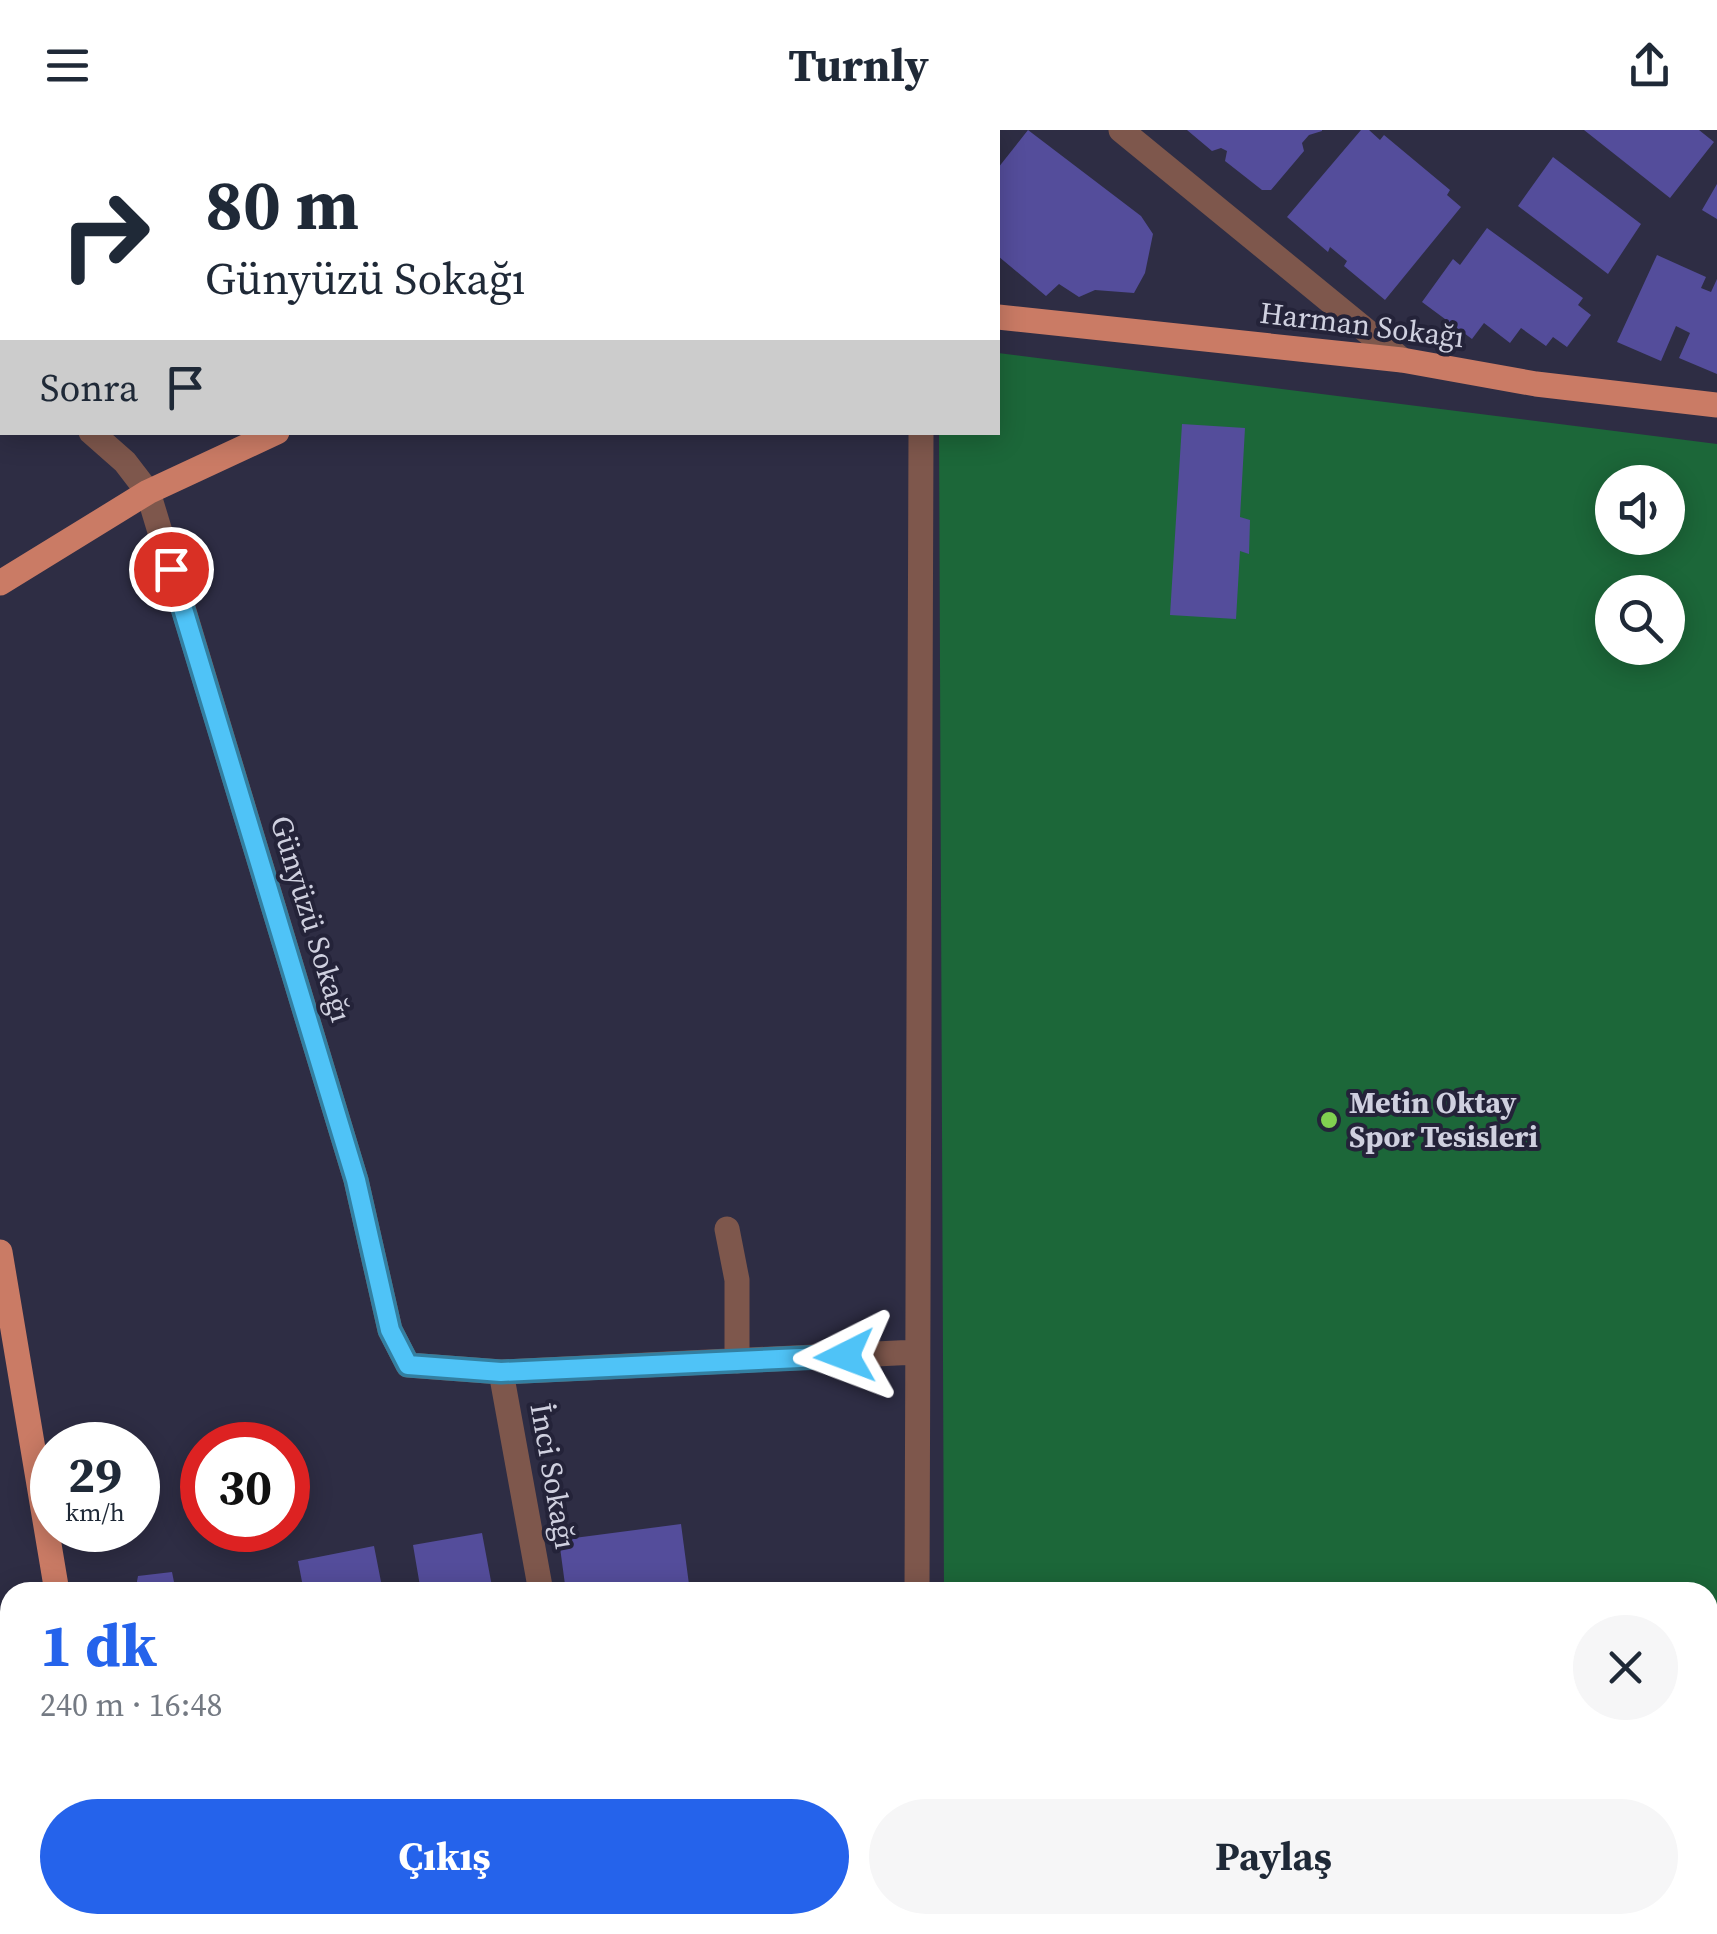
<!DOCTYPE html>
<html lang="tr">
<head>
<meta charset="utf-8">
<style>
  :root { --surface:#fff; --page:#f6f6f7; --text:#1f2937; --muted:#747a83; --accent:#2563eb }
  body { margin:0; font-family:"Source Serif 4",serif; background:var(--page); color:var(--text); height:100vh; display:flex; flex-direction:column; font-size:38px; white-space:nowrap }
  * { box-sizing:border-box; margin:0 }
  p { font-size:32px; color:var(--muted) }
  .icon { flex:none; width:55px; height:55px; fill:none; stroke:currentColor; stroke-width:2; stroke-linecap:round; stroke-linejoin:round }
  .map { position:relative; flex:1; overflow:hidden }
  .side { position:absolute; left:0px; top:1452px; width:1718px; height:352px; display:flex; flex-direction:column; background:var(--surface); border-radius:30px 30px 0 0; box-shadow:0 5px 25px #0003 }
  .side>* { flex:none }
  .hud { position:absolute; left:0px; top:0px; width:1000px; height:305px; box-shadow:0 5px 25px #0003; background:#fff; color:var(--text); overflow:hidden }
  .tools { position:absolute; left:1595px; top:335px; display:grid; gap:20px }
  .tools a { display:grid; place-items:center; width:90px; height:90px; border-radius:50%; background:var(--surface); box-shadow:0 5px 25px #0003; font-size:50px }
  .speed { position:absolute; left:30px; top:1292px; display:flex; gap:20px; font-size:50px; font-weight:700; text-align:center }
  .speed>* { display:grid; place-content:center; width:130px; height:130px; border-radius:50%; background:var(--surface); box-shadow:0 5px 25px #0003; line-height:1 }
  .speed small { font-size:25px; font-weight:400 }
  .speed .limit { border:15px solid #d22; background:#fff; color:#111 }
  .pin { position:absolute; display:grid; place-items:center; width:85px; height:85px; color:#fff; margin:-42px; border:5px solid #fff; border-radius:50%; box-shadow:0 2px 10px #0007 }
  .me { position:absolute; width:110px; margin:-55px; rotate:267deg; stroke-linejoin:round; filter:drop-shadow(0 0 8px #0008) }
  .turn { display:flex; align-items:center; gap:35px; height:210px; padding:0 40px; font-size:45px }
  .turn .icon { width:130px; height:130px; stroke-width:2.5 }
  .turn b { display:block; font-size:70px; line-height:85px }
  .then { display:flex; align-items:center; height:95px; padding:0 40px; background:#0003; gap:20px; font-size:38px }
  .round { display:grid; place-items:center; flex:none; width:105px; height:105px; border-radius:52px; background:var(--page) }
  .headline { display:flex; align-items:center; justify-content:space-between; height:170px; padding:0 40px }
  h1 { font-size:60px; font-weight:700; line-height:75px; color:var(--accent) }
  .button { display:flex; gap:20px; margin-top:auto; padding:20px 40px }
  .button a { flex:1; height:115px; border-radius:60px; background:var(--accent); color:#fff; font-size:40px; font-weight:700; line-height:115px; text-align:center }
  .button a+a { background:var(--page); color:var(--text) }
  header { display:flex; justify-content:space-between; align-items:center; height:130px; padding:0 40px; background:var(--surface); font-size:45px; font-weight:700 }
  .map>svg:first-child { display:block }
  .green { fill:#1c6739; fill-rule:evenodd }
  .building { fill:#544d9b }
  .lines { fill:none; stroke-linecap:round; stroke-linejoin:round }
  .minor { stroke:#7e574c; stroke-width:25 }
  .major { stroke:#ca7b65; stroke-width:25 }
  .route-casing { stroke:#337fa1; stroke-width:25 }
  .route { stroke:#4fc3f7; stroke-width:18 }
  .poi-dot { fill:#81d050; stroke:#242339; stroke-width:4 }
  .labels { text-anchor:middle; stroke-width:8; stroke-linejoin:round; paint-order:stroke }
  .street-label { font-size:30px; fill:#cfd0df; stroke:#242339 }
  .poi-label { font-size:30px; font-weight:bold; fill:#cfd0df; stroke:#242339; text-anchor:start }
</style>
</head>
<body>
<header><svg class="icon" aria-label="menu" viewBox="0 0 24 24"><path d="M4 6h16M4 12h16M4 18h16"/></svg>Turnly<svg class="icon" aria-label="share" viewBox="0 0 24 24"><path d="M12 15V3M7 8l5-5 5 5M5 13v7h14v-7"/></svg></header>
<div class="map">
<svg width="1717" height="1804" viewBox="0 0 1717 1804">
  <rect width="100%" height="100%" fill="#2e2d44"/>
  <path class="green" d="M998 223 1717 314V1804H945V1795H1708V1462H944L939 303 998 302ZM1612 352H1668V408H1612ZM1612 462H1668V518H1612Z"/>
  <path class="building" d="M1028 0 1141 86 1153 104 1145 143 1134 163 1095 160 1079 167 1059 154 1046 166 998 126V38Z
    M1187 0H1322V1L1309 5 1302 13 1304 21 1271 60H1262L1225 31 1227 21 1221 18 1212 21Z
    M1361 0H1369L1380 10 1384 5 1450 60 1447 65 1461 77 1385 170 1344 136 1347 131 1330 117 1328 122 1287 87Z
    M1584 0H1699L1714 12 1670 68Z
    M1553 27 1641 94 1608 144 1518 76Z
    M1717 54V89L1702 80Z
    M1487 98 1583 168 1578 175 1591 185 1567 217 1553 207 1546 216 1521 198 1510 213 1484 193 1472 209 1422 172 1453 129 1460 135Z
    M1657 125 1706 147 1701 158 1711 162 1717 149V244L1679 228 1690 203 1676 196 1661 231 1617 212Z
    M1182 294 1245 298 1240 387 1250 390 1249 424 1240 421 1236 489 1170 485Z
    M681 1394 690 1462H566L559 1410Z
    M482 1403 493 1462H421L413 1415Z
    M374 1416 383 1462H304L298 1431Z
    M172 1442 176 1462H117L136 1457 138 1446Z
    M113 1795H243L244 1804H113Z
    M261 1795H392V1804H262Z
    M514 1795H677L678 1804H515Z
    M692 1795H856V1804H693Z"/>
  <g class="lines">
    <path class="minor" d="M395 0 398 2
      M1121 0 1402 230
      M741 2 743 0
      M0 227 2 229
      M91 302 125 332 148 362 356 1050 390 1200 408 1235 501 1242 917 1222
      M727 1099 737 1150V1231
      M501 1242 541 1462
      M917 1462 921 302
      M918 1795V1804"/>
    <path class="major" d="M998 187 1402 230 1536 254 1717 275
      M0 453 148 362 277 302
      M0 1122 57 1462
      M35 1804 37 1795"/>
  </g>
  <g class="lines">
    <defs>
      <path id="route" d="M171 439 356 1050 390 1200 408 1235 501 1242 845 1226"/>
    </defs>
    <use href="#route" class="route-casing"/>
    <use href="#route" class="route"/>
  </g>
  <circle class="poi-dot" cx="1329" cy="990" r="10"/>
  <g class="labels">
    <g class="street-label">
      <text transform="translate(1362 195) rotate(7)" y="10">Harman Sokağı</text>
      <text transform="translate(311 789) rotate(73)" y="10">Günyüzü Sokağı</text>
      <text transform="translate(553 1346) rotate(80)" y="10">İnci Sokağı</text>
    </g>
    <g class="poi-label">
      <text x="1349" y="983">Metin Oktay<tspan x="1349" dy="34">Spor Tesisleri</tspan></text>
    </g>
  </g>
</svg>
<div class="tools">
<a><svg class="icon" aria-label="sound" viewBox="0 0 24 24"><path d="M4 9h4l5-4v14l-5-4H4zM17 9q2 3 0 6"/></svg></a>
<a><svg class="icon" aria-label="search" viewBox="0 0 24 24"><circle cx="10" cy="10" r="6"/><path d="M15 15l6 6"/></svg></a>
</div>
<div class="speed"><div>29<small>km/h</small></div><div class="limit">30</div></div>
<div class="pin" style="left:171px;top:439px;background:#d93025"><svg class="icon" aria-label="arrive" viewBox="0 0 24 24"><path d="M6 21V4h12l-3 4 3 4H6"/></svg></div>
<svg class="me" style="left:845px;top:1226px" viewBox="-20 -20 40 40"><path d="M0-17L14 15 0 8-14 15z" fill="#4fc3f7" stroke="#fff" stroke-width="4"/></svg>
<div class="hud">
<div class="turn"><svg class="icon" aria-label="right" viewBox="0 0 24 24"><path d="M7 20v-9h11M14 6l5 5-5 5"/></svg><div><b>80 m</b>Günyüzü Sokağı</div></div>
<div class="then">Sonra<svg class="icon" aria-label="arrive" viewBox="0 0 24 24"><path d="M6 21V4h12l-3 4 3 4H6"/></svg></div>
</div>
<section class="side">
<div class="headline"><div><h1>1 dk</h1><p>240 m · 16:48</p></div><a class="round"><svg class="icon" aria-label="close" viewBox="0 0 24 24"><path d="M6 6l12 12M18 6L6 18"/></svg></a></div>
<div class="button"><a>Çıkış</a><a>Paylaş</a></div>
</section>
</div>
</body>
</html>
